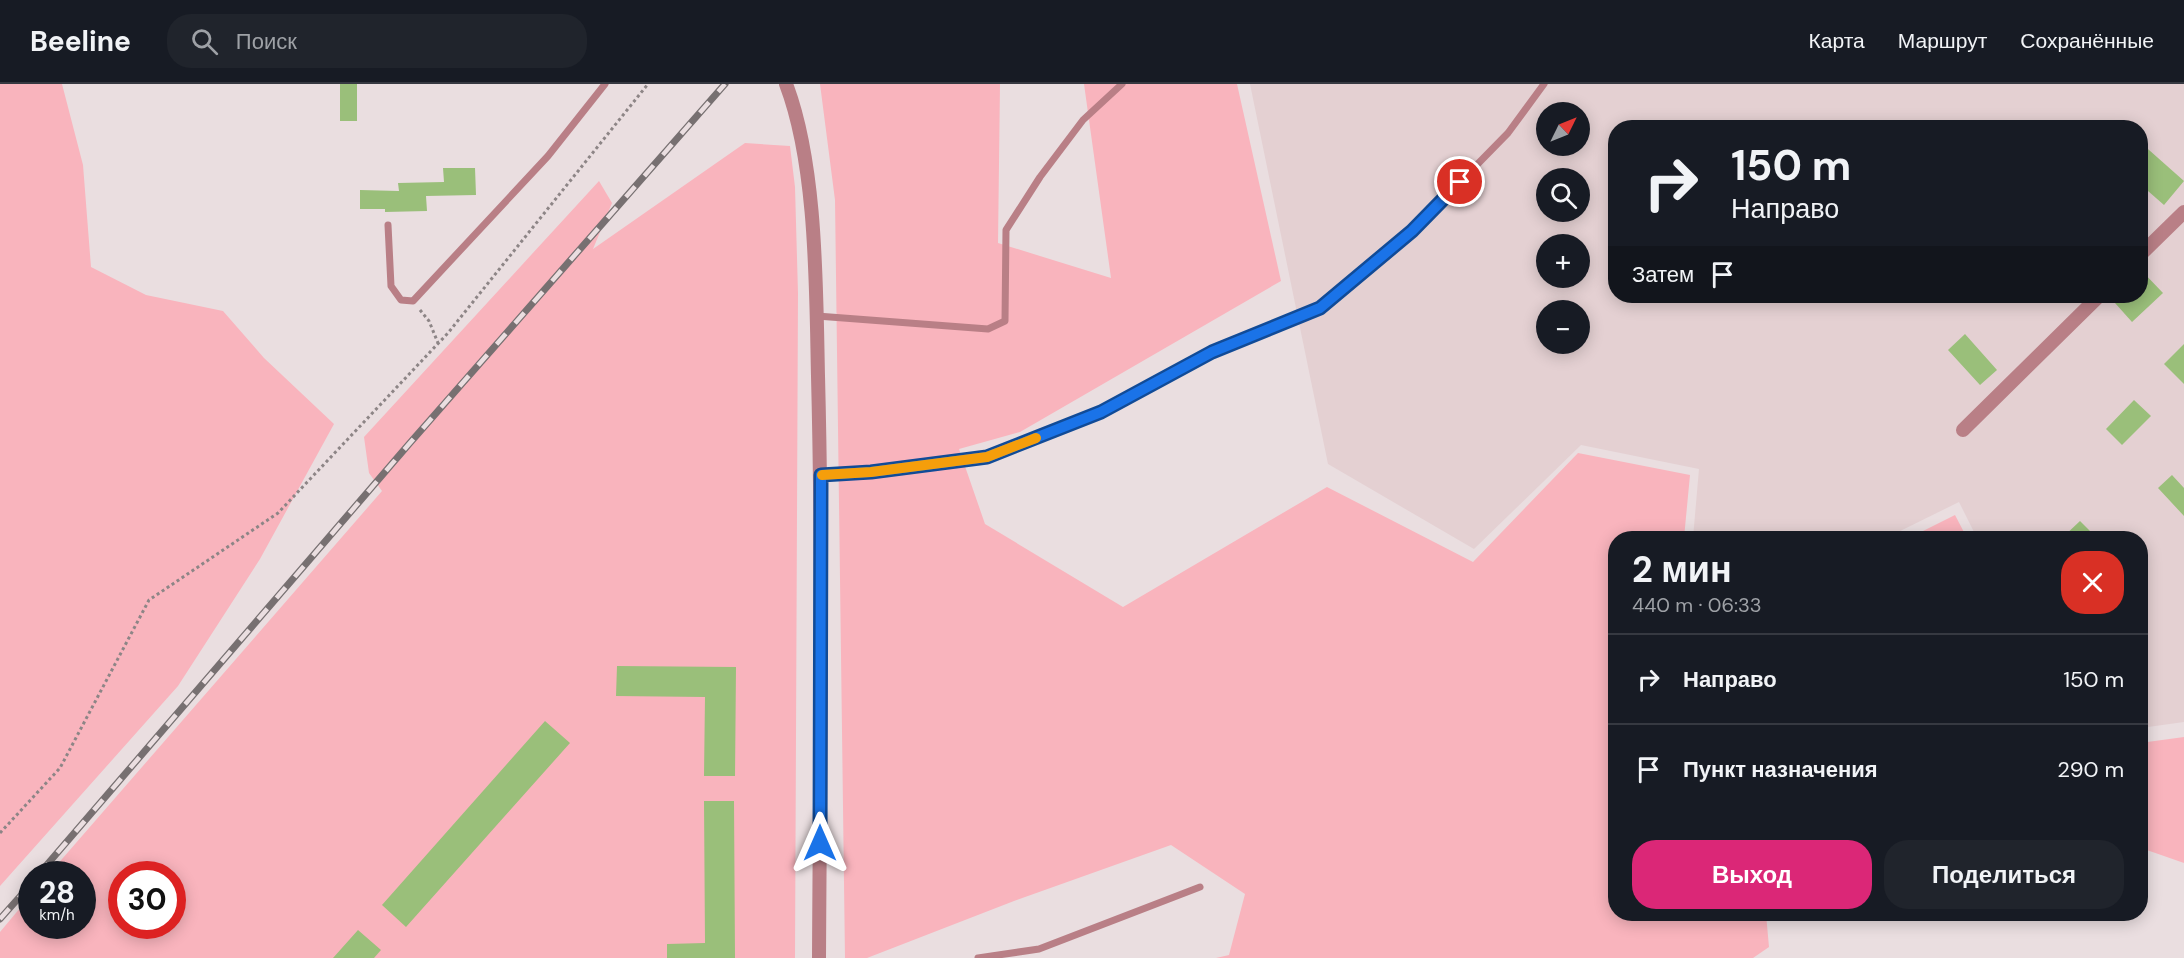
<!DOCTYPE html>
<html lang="ru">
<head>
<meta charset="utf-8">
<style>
  :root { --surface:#171b24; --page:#20242c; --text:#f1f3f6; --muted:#9ea1a6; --line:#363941; --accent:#db2777 }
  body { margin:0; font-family:"DM Sans",sans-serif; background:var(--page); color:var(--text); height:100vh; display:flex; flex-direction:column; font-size:22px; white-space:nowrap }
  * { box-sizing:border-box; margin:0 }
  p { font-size:20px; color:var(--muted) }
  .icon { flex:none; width:33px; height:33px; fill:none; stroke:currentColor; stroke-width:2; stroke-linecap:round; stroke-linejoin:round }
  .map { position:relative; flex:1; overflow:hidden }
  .drawer { position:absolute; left:1608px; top:447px; width:540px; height:390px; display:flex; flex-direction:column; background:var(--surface); border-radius:24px; box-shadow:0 3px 15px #0003 }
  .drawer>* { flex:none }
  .hud { position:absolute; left:1608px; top:36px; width:540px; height:183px; border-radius:24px; box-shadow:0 3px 15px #0003; background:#171b24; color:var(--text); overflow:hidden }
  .needle { width:39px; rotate:47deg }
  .buttons { position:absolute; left:1536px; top:18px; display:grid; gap:12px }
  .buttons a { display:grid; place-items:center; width:54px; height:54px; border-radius:50%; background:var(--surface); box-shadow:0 3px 15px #0003; font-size:30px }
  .speed { position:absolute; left:18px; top:777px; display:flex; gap:12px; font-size:30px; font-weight:700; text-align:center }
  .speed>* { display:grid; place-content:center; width:78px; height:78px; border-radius:50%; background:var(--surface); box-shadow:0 3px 15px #0003; line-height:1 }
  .speed small { font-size:15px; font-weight:400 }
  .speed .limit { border:9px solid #d22; background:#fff; color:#111 }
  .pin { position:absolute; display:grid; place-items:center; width:51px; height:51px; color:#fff; margin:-26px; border:3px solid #fff; border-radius:50%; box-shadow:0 2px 6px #0007 }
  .me { position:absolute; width:66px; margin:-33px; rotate:0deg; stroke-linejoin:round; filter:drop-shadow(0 0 4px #0008) }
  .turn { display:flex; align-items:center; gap:21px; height:126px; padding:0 24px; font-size:27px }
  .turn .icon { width:78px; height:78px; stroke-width:2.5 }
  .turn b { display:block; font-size:42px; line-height:51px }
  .then { display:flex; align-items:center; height:57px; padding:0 24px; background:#0003; gap:12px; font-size:22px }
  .round { display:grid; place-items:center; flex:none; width:63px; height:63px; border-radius:24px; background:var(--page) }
  .headline { display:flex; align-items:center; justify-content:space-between; height:102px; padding:0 24px }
  h1 { font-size:36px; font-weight:700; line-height:45px }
  .cta { display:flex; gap:12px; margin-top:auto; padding:12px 24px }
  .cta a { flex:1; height:69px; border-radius:24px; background:var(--accent); color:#fff; font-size:24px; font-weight:700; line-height:69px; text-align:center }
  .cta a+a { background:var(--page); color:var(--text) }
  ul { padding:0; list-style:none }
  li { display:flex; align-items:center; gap:18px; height:90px; padding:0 24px; border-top:2px solid var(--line) }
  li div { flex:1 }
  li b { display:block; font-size:22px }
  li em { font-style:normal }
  header { display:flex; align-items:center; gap:36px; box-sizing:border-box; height:84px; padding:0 30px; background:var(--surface); border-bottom:2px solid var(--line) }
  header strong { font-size:28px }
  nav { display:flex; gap:33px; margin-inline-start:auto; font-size:21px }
  .search { width:420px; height:54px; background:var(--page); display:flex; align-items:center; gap:15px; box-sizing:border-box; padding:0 21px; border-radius:24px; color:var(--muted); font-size:22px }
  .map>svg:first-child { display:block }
  .built { fill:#e4d0d2; fill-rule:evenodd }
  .green { fill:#f9b4bd; fill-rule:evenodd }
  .building { fill:#9abf7a }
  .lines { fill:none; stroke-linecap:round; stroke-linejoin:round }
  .path { stroke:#8d8586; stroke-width:3; stroke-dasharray:3 3; stroke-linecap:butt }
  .lane { stroke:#b97f86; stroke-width:7 }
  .street { stroke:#b97f86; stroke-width:14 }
  .rail-casing { stroke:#777071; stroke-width:7 }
  .rail { stroke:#eadee0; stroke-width:4.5; stroke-dasharray:14; stroke-linecap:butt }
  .route-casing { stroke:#114b97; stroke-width:15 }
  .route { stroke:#1a73e8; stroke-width:10 }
  .slow { stroke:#f59e0b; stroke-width:10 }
</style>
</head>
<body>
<header>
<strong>Beeline</strong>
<div class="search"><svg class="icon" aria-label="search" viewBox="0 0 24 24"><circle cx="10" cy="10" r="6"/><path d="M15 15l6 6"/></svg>Поиск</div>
<nav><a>Карта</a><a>Маршрут</a><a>Сохранённые</a></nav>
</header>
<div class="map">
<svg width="2184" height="874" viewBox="0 0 2184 874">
  <rect width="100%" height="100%" fill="#eadee0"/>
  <path class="built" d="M1250 0H2184V638L2141 644 2140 454H1977L1959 418 1886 454H1693L1699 385 1581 361 1474 465 1328 380ZM1546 28H1580V62H1546ZM1616 44H2140V212H1616ZM1546 94H1580V128H1546ZM1546 160H1580V194H1546ZM1546 226H1580V260H1546Z"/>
  <path class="green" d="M0 0H62L83 81 91 183 146 211 223 227 264 274 334 340 260 475 178 602 0 802Z
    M820 0H1000L998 159 1111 194 1084 0H1237L1281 197 1020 348 959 365 985 440 1123 523 1327 403 1473 478 1578 369 1690 391 1684 454H1616V830H1766L1769 863 1753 874H1216L1229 871 1245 810 1171 761 1014 817 867 874H845L835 116Z
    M745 59 790 62 795 103 798 209 795 874H0V848L31 811 32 842H82V790H49L382 407 369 389 364 353 599 97 612 119 593 165ZM122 790H172V842H122Z
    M1955 431 1967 454H1909Z
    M2184 653V779L2141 764 2140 659Z"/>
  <path class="building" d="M340 0H357V37H340Z
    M2140 58 2184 97 2164 121 2140 100Z
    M443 84H475L476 111 426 112 427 127 385 128V125H360V106L399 107 398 99 444 98Z
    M2140 185 2163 209 2132 238 2115 219 2123 212H2140Z
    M1965 250 1997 286 1980 301 1948 266Z
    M2184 260V300L2164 280Z
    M2134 316 2151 332 2122 361 2106 345Z
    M2172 391 2184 404V432L2158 404Z
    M2080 437 2097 454H2062Z
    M617 582 736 583 735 692H704L705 613 616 612Z
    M545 637 570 659 406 843 382 821Z
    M704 717H734L735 874H667V860L705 859Z
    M358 846 381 866 374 874H333Z"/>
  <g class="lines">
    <path class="path" d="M420 226 429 237 438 259
      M0 749 60 684 149 516 278 429 448 249 648 0"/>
    <path class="lane" d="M388 141 391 202 401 216 413 217 548 72 605 0
      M817 232 988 245 1005 237 1006 146 1040 93 1083 36 1122 0
      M821 391 871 388 987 373 1101 328 1212 268 1320 224 1412 147 1508 49 1544 0
      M978 874 1039 865 1200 803"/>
    <path class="street" d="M786 0C817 81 816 204 818 292 823 486 820 680 819 874
      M2140 171 2184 128
      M1963 346 2099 212"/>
    <defs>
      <path id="rail" d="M39 790 409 360 725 0
        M0 835 32 799"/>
    </defs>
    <use href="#rail" class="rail-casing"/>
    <use href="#rail" class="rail"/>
  </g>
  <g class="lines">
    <defs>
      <path id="route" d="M820 759 821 391 871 388 987 373 1101 328 1212 268 1320 224 1412 147 1460 98"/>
    </defs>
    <use href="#route" class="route-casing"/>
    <use href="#route" class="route"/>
    <path class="slow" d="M822 391 871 388 987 373 1036 354"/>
  </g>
</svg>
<div class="buttons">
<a><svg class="needle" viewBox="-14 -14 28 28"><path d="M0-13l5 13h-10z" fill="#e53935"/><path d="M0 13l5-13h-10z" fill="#9ea1a6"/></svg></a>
<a><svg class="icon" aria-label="search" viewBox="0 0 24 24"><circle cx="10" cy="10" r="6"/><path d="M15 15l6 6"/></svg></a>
<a>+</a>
<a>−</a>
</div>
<div class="speed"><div>28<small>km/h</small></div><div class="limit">30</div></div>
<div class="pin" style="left:1460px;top:98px;background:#d93025"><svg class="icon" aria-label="arrive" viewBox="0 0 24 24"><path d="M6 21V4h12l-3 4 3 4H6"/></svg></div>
<svg class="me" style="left:820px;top:759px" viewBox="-20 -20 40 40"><path d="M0-17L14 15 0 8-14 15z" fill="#1a73e8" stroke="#fff" stroke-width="4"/></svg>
<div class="hud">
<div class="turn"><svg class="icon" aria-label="right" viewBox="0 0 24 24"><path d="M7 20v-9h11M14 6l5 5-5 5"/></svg><div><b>150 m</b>Направо</div></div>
<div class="then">Затем<svg class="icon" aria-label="arrive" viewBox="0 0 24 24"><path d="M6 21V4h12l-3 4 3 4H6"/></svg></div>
</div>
<section class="drawer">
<div class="headline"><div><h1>2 мин</h1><p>440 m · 06:33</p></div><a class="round" style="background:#d93025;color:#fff"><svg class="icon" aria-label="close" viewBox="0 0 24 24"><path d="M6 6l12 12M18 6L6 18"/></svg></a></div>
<ul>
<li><svg class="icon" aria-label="right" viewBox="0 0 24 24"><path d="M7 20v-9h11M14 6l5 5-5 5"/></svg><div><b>Направо</b></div><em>150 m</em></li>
<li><svg class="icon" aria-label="arrive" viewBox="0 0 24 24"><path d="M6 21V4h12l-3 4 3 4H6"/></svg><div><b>Пункт назначения</b></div><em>290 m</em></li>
</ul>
<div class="cta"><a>Выход</a><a>Поделиться</a></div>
</section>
</div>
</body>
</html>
